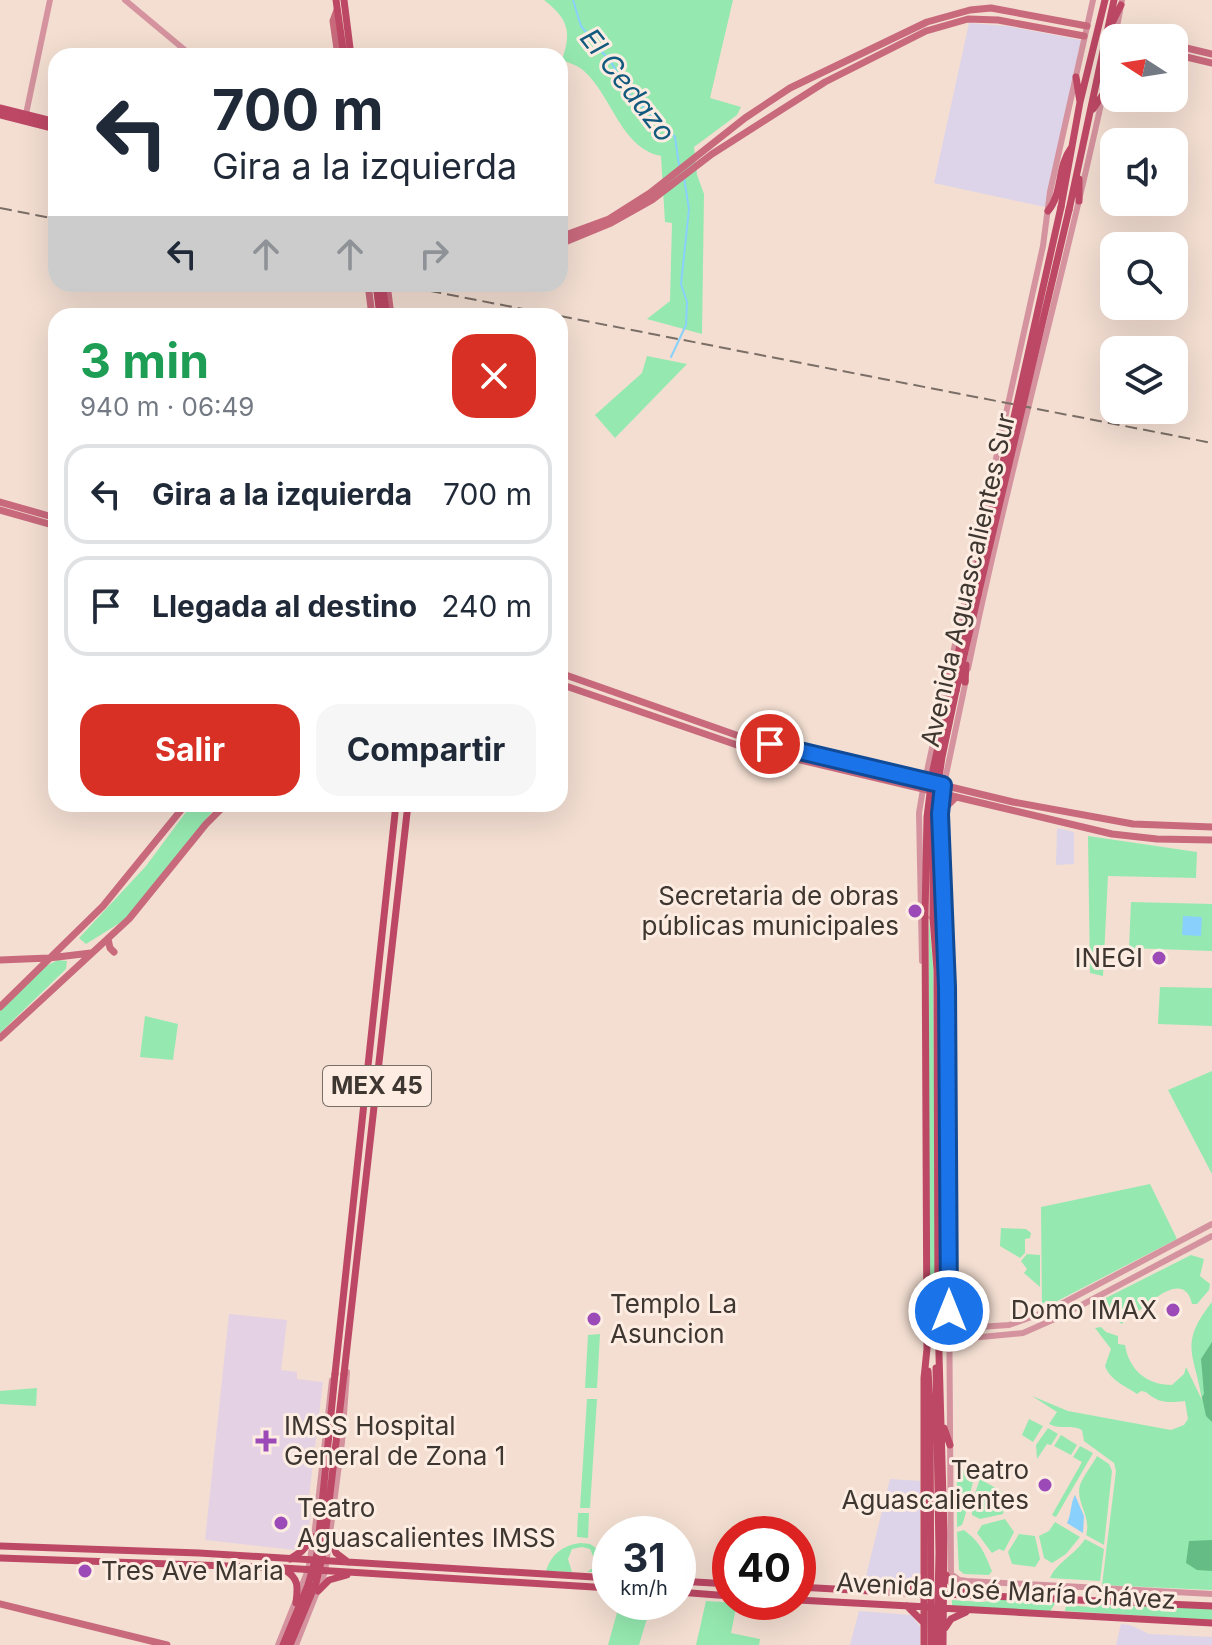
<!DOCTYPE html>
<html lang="es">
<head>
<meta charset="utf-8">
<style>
  :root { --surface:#fff; --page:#f6f6f7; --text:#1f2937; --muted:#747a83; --line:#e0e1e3; --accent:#d93025 }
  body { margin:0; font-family:Inter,sans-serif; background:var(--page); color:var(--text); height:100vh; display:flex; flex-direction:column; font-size:30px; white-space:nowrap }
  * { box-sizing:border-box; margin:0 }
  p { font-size:26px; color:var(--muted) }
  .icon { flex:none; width:44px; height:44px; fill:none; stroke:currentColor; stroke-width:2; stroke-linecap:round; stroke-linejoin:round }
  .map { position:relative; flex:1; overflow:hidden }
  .panel { position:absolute; left:48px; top:308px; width:520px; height:504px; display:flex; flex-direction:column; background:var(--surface); border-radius:24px; box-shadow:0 8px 32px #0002 }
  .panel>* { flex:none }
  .top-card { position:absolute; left:48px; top:48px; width:520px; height:244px; border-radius:24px; box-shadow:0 8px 32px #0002; background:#fff; color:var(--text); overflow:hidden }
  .needle { width:52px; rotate:282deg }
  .tools { position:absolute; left:1100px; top:24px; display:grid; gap:16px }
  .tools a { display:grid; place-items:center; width:88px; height:88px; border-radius:16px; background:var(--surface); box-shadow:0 8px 32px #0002; font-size:40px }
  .speed { position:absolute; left:592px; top:1516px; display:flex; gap:16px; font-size:40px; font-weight:700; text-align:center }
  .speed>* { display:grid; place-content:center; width:104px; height:104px; border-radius:50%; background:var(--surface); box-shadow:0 8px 32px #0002; line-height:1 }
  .speed small { font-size:20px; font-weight:400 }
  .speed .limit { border:12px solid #d22; background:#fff; color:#111 }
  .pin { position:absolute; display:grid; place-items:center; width:68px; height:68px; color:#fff; margin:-34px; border:4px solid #fff; border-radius:50%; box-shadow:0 2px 8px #0007 }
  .me { position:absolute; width:88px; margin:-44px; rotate:0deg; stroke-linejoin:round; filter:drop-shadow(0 0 6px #0008) }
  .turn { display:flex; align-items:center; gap:28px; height:168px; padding:0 32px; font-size:36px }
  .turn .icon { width:104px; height:104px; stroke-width:2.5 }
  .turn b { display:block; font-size:56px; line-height:68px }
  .lanes { display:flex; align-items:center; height:76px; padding:0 32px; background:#0003; justify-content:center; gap:40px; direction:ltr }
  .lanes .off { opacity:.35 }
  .round { display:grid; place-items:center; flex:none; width:84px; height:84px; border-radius:24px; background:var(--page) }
  .headline { display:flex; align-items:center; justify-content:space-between; height:136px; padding:0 32px }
  h1 { font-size:48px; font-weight:700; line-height:60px; color:#1e9e55 }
  .button { display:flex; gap:16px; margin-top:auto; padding:16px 32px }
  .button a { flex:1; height:92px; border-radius:24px; background:var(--accent); color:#fff; font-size:32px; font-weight:700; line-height:92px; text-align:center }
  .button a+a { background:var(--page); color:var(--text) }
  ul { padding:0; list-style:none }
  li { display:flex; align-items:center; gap:24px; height:100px; margin:0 16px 12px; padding:0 16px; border:4px solid var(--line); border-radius:24px }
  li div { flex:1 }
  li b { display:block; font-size:30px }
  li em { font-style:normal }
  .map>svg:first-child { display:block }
  .commercial { fill:#ddd4e9 }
  .medical { fill:#e4d2e4 }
  .green { fill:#95e9b0 }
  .forest { fill:#65bc84 }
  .water { fill:#89d1fc }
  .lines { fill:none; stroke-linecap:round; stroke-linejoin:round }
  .stream { stroke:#89d1fc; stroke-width:2 }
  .tertiary { stroke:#d4939e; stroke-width:6 }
  .secondary { stroke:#c8697c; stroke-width:7 }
  .primary { stroke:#bd4865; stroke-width:7 }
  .rail { stroke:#7a6e66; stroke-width:2; stroke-dasharray:12 6; stroke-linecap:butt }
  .primary-bridge { stroke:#bd4865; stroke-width:7 }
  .route-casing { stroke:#114b97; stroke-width:20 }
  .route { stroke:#1a73e8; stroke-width:14 }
  .poi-dot { fill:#9d4ab9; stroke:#fdece1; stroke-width:3 }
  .labels { text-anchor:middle; stroke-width:6; stroke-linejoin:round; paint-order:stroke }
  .shield { fill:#fdece1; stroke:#776d65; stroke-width:2 }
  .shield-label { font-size:24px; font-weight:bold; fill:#3e3630 }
  .street-label { font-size:26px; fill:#3e3630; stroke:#fdece1 }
  .poi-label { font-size:26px; fill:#3e3630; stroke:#fdece1; text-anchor:end }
  .water-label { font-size:28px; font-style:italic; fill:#115a7e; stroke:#fdece1 }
</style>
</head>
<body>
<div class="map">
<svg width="1212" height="1645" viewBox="0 0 1212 1645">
  <rect width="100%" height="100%" fill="#f3ded1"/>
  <path class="commercial" d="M969 23 1007 26 1081 40 1045 207 934 183Z
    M1057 828 1074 832V864L1056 865Z
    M890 1479 920 1481V1576L907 1586 864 1584Z
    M859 1611 911 1615 920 1626V1645H850Z
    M1121 1624 1130 1625 1149 1634 1212 1637V1645H1116Z"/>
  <path class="medical" d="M229 1314 287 1320 281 1370 297 1372V1379L323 1382 307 1513 311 1514 307 1539 295 1550 205 1540Z"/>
  <path class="green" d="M544 0H733L710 98 741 107 737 115 694 147 697 175 704 194 702 334 647 319 670 301 672 223 665 222 661 156C621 148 612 96 584 71 578 65 569 63 562 60 572 31 568 19 544 0Z
    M647 356 687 364 615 438 595 415 642 373Z
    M192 804H218L139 906 123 921 86 944 79 938 146 866Z
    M1088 836 1197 852 1196 878 1108 876 1103 976 1090 973Z
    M1131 902 1212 904V951L1129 948Z
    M929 918 933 967 936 1302 933 1352 929 1302Z
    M58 960 67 961 66 969 0 1033V1011L44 967Z
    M1160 987 1212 988V1026L1158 1024Z
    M145 1016 178 1024 173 1060 140 1057Z
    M1212 1071V1174L1168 1090Z
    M1150 1184 1177 1239 1042 1309 1041 1207Z
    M1001 1228 1026 1229 1031 1233 1030 1238 1025 1239V1253L1020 1258 1000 1246Z
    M1027 1254 1040 1255V1287L1024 1273 1027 1269 1021 1261Z
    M1191 1255 1204 1259 1200 1276 1210 1284 1209 1290 1197 1304H1192C1184 1268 1147 1305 1133 1316L1129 1314 1122 1324 1112 1317H1105L1101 1309 1092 1305Z
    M1212 1302V1590L1102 1585 1116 1471 1114 1463 1084 1441 1082 1430C1072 1424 1061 1430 1049 1424L1057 1412 1032 1396 1068 1411 1171 1430 1184 1425 1188 1419 1185 1401C1168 1403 1158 1403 1146 1392L1141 1391 1137 1394C1124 1385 1111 1381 1105 1366L1111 1349 1095 1328 1101 1327 1106 1332 1118 1336V1344L1125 1345C1129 1370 1147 1385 1172 1385L1184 1374 1186 1367 1202 1400C1195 1354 1178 1345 1212 1302Z
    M600 1334 597 1388H585L588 1335Z
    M37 1388 36 1406 0 1404V1391Z
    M587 1399H597L590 1508H580Z
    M1029 1419 1043 1426 1033 1442 1022 1435Z
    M1048 1428 1058 1434 1051 1445 1047 1444 1037 1459 1036 1445Z
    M1061 1435 1077 1445 1071 1455 1054 1446Z
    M1080 1446 1093 1453 1056 1517 1052 1515 1082 1462 1073 1457Z
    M1097 1456 1109 1464 1112 1471 1104 1545 1086 1535C1092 1517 1075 1502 1080 1485 1084 1475 1092 1465 1097 1456Z
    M957 1466 975 1476C969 1493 968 1510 962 1525L957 1527Z
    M980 1479 1006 1494 1003 1514 980 1519 972 1515V1502Z
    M578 1513H589L588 1538 577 1537Z
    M1005 1519 1014 1532 1004 1551 999 1549 992 1553 977 1533 982 1525Z
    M1055 1522 1080 1537 1066 1554 1052 1563 1044 1558 1039 1536 1049 1531Z
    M964 1530C981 1543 984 1552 992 1571L989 1575 964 1574 959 1570 957 1532Z
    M1019 1534 1035 1536 1040 1559 1035 1567 1012 1564 1008 1552Z
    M1085 1539 1104 1549 1100 1581 1050 1578C1056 1563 1076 1554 1085 1539Z
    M581 1543 590 1544 609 1556 610 1572H587L594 1567 595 1560 590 1549 582 1547 572 1549 568 1559 572 1572 546 1571C551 1554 563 1545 581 1543Z
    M1014 1597 1058 1599 1049 1613 952 1606V1600L983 1602Z
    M706 1601 737 1603 731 1633 760 1639 759 1645H696Z
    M620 1602H652L639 1645H608Z
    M1105 1602 1212 1607V1620L1065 1611 1066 1605 1090 1607Z"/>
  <path class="forest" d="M1212 1342V1422L1206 1416 1202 1397 1204 1394 1201 1359Z
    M1212 1540V1571L1197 1570 1186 1563 1189 1541Z"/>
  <path class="water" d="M1183 916 1202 917 1201 936 1182 935Z
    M1075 1495 1084 1516 1083 1533 1067 1523C1072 1513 1070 1504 1075 1495Z"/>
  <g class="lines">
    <path class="stream" d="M573 0 581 26 613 65 626 91 675 137 679 165
      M671 357 686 325 687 302 681 284 689 209 684 178"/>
    <path class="tertiary" d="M125 0 192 56
      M1115 38 1122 0
      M26 114 50 0
      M968 669C1011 459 1071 253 1114 43
      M942 918 940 814 942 794 966 680
      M943 929 947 987 951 1574 959 1580 967 1581 1212 1594
      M922 961 919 813 923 789 1043 246 1050 192 1093 0
      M949 1329 1009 1325 1048 1311 1212 1224
      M949 1340 1023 1333 1057 1318 1212 1236
      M278 1645 308 1570 314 1537 332 1380
      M296 1645 325 1572 342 1442 347 1372"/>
    <path class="secondary" d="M337 10 333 21 338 56
      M1116 33 1141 38
      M1174 45 1212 54
      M1174 54 1212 63
      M560 237 609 219 650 193 745 118 790 88 927 22 970 10 991 8 1087 26
      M560 244 611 223 652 200 712 154 825 82 926 31 968 19 998 20 1084 36
      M368 284 372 316
      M387 284 391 316
      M0 502 56 518
      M0 510 56 526
      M560 673 739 736 1013 802 1133 824 1212 827
      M560 684 737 745 923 789 1112 834 1157 839 1212 840
      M940 824 944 809 956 797
      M108 939 110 948 114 952
      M0 960 49 958 91 953
      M0 1007 103 906 186 804
      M0 1038 129 919 206 824 226 804
      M0 1604 167 1645"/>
    <path class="primary" d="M336 0 344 56
      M344 0 351 56
      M1113 21 1121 5
      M1076 77 1080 102
      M0 108 56 122
      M1093 109 1104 93
      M0 115 56 129
      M1079 179V201
      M1061 207 1080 102 1105 0
      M1069 210 1114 0
      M1048 211C1063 193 1057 167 1071 148
      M948 670 953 656
      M965 682 966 665
      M951 688 971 592
      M956 691 978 595
      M933 918 937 970 938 1319 944 1533 943 1645
      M939 948 942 915
      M939 1225 948 1214
      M928 1371 930 1403
      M335 1374 396 804
      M344 1374 408 804
      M944 1428 950 1445
      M331 1541 336 1553 348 1562
      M0 1546 199 1553 610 1578
      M0 1558 283 1568 610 1588
      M290 1559 302 1551 314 1537
      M285 1570C299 1579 298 1586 296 1603
      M946 1575 953 1586 970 1592
      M678 1581 730 1584
      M798 1587 926 1594
      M318 1591 329 1580 347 1575
      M678 1592 730 1596
      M906 1593 924 1576
      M943 1594 1212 1606
      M798 1600 928 1607
      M907 1606 924 1623
      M940 1608 1212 1623
      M945 1628 951 1619 966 1612
      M924 1645V1378L927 1349 925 917"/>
    <path class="rail" d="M0 208 56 219
      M394 284 559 316
      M560 316 1212 443"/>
    <path class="primary-bridge" d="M376 284 380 316
      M382 284 387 316
      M971 592 1014 417 1061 207
      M978 595 1069 210
      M925 917 927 817 933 770 951 688
      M933 918V817L942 757 956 691
      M936 1368 939 1553 937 1645
      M930 1403 931 1645
      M283 1645 308 1585 317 1554 335 1374
      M290 1645 316 1583 323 1554 344 1374"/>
  </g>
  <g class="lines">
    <defs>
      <path id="route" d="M770 744 943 785 940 814 947 987 949 1311"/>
    </defs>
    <use href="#route" class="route-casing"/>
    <use href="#route" class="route"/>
  </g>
  <g class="poi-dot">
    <circle cx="915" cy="911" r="8"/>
    <circle cx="1159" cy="958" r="8"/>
    <circle cx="1173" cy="1310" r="8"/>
    <circle cx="594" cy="1319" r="8"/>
    <path d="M262 1429h8v8h8v8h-8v8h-8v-8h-8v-8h8z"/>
    <circle cx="1045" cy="1485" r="8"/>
    <circle cx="281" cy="1523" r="8"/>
    <circle cx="85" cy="1571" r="8"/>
  </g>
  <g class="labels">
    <rect class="shield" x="323" y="1066" width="108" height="40" rx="6"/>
    <g class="shield-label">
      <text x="377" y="1094">MEX 45</text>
    </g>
    <g class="street-label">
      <text transform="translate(968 580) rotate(-77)" y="9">Avenida Aguascalientes Sur</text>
      <text transform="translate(1006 1591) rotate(3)" y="9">Avenida José María Chávez</text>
    </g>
    <g class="poi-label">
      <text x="899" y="905">Secretaria de obras<tspan x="899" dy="30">públicas municipales</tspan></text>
      <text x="1143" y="967">INEGI</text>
      <text x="610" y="1313" text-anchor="start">Templo La<tspan x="610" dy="30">Asuncion</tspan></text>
      <text x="1157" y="1319">Domo IMAX</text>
      <text x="284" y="1435" text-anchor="start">IMSS Hospital<tspan x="284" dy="30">General de Zona 1</tspan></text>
      <text x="1029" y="1479">Teatro<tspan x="1029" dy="30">Aguascalientes</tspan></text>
      <text x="297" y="1517" text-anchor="start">Teatro<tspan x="297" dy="30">Aguascalientes IMSS</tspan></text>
      <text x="101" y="1580" text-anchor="start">Tres Ave Maria</text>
    </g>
    <g class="water-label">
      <text transform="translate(628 85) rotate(52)" y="10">El Cedazo</text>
    </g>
  </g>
</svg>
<div class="tools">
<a><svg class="needle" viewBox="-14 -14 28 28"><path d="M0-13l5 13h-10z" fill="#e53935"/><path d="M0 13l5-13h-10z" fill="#747a83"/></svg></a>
<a><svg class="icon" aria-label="sound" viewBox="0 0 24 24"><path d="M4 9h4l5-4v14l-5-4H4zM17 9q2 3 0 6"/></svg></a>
<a><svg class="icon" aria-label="search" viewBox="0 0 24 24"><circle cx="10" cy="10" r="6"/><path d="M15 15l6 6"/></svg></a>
<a><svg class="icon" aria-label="layers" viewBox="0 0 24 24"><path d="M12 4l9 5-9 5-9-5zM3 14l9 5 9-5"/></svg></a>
</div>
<div class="speed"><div>31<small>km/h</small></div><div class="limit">40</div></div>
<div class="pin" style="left:770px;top:744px;background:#d93025"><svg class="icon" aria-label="arrive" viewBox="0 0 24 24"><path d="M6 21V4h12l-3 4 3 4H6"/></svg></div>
<svg class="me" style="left:949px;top:1311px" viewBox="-20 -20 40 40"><circle r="17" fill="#1a73e8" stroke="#fff" stroke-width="3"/><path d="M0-11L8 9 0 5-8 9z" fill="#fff"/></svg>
<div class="top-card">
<div class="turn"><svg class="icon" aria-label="left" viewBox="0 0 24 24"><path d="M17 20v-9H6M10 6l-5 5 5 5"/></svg><div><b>700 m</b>Gira a la izquierda</div></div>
<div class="lanes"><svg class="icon" aria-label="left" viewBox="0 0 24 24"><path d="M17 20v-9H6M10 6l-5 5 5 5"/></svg><svg class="icon off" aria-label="ahead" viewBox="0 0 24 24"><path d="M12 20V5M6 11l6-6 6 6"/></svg><svg class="icon off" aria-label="ahead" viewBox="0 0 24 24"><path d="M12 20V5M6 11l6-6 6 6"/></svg><svg class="icon off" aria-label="right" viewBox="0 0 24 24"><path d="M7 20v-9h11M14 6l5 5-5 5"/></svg></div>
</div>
<section class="panel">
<div class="headline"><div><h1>3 min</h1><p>940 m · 06:49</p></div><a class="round" style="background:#d93025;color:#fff"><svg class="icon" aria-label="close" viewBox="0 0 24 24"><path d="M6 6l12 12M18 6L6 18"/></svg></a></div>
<ul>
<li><svg class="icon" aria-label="left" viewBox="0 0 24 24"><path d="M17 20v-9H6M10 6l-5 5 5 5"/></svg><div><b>Gira a la izquierda</b></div><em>700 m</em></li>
<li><svg class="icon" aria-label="arrive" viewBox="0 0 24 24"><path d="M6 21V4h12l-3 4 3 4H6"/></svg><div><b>Llegada al destino</b></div><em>240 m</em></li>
</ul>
<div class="button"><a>Salir</a><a>Compartir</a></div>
</section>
</div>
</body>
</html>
